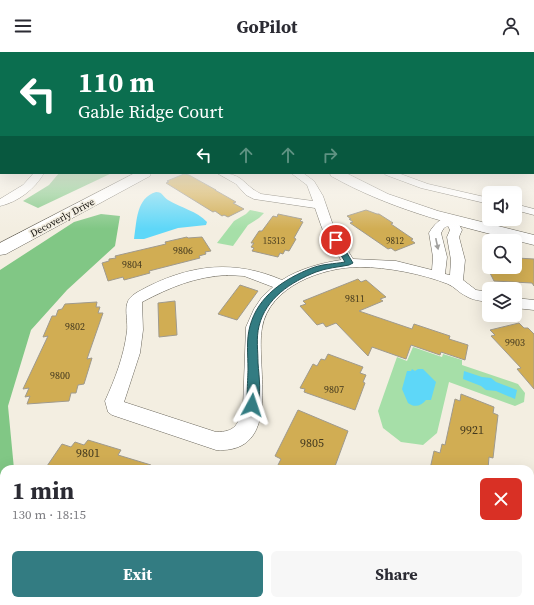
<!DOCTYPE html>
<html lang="en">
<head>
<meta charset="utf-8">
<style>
  :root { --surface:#fff; --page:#f7f7f7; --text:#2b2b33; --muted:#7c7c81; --accent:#337c82 }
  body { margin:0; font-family:"Source Serif 4",serif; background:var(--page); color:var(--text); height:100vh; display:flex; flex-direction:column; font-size:15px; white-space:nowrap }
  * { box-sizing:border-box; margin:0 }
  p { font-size:13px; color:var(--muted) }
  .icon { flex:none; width:22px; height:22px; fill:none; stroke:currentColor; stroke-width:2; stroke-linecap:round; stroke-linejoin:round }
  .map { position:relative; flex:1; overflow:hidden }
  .panel { position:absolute; left:0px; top:413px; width:534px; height:140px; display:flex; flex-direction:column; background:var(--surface); border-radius:12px 12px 0 0; box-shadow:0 4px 16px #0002 }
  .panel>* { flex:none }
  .top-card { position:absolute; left:0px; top:0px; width:534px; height:122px; box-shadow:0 4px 16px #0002; background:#0b6e4f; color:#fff; overflow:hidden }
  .buttons { position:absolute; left:482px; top:134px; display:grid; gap:8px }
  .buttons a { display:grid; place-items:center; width:40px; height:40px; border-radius:6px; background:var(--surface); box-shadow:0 4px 16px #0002; font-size:20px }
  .pin { position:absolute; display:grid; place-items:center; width:34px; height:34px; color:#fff; margin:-17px; border:2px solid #fff; border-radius:50%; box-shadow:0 1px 4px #0007 }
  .me { position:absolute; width:44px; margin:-22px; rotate:5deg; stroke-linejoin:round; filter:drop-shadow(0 0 3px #0008) }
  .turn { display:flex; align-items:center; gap:14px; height:84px; padding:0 12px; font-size:18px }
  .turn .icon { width:52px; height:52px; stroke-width:2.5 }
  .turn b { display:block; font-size:28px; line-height:34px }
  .lanes { display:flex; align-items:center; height:38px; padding:0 12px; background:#0003; justify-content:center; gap:20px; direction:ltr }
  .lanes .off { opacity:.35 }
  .round { display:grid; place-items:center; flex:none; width:42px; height:42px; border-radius:6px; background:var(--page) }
  .head { display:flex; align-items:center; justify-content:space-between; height:68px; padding:0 12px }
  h1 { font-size:24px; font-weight:700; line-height:30px }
  .primary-button { display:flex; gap:8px; margin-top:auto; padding:8px 12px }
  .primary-button a { flex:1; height:46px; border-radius:6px; background:var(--accent); color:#fff; font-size:16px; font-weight:700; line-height:46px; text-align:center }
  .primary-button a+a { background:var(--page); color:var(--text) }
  header { display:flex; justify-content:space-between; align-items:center; height:52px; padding:0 12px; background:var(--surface); font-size:18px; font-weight:700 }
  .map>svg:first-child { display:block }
  .green { fill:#a6dfa8 }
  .forest { fill:#81c785 }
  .water { fill:#5ed7f8 }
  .building { fill:#d1ad53; stroke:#9f9a8e }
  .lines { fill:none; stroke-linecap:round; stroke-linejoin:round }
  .minor-casing { stroke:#6c685d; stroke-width:1 }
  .tertiary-casing { stroke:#6c685d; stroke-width:1 }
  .minor { fill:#fff; fill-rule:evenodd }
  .tertiary { fill:#fff; fill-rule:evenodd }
  .oneway { fill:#a1a09e }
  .route { fill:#337c82; stroke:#215154 }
  .labels { text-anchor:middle; stroke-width:3.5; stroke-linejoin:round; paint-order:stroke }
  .far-number-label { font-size:9px; fill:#42381e }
  .far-street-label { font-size:10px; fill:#13110d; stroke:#f3eee1 }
  .number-label { font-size:10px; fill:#42381e }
  .near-number-label { font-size:12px; fill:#42381e }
</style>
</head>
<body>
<header><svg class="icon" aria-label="menu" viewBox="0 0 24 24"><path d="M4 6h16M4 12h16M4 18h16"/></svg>GoPilot<svg class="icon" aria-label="person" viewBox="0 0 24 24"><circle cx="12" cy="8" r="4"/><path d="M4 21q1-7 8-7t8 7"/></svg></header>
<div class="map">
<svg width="534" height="553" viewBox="0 0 534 553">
  <rect width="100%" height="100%" fill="#f3eee1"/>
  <path class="green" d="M250 158 264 161 259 166 248 173 233 194 217 191 234 169 246 162Z
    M413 295 442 305 443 302 462 308V313L518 332 525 341 524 350 515 354 449 330 437 381 423 393 401 390 383 376 378 359 397 305 407 309Z"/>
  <path class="forest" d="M59 121H112L38 156 23 149 49 133Z
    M101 162 120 164 115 194 67 238 31 278 8 354 14 417H4V549H206L210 553H0V218L74 170Z"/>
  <path class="water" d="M156 140C163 140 163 145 168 148 181 156 197 159 207 170L206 173 178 176 144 187H134C137 169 136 146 156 140Z
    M412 317 415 319 418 317H423L436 330 431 348H426C421 354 415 356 408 351L402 337 407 319H411Z
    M464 319 482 325 491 326 496 330 517 338 515 347 496 339 486 338 481 334 463 327Z
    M252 549H380L381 553H254Z"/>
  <path class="building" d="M184 122 189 123 216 138H215L236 150 233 151 244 157 228 165 224 163 222 164 215 159 213 160 166 131 169 130 167 129Z
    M366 158 377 162H379L393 171 391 172 413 187 411 188 415 191 395 199 391 196 388 197 350 171 353 170 349 167H351L347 164Z
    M278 162 302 167 300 169 303 170 294 186 296 187 289 199 285 198 283 202 280 201 278 205 252 199 254 196 251 195 254 191H251L259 179H262L273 164 277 165Z
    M187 185 188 186 202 185 211 199 205 200 206 202 199 204 200 206 149 219 150 221 124 228 123 225 108 229 102 211 109 209V207L116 206 115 204 166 192 165 190Z
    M517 206 534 207V234L532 231 494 229 487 215H522Z
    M358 227 361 230 366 228 386 245 380 247 383 249 359 259 412 277 414 272 450 284 449 287 468 293 465 308 441 300 440 303 411 293 406 307 372 295 368 304 336 271 326 275 323 271 317 273 300 254 306 252 303 249Z
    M240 233 258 239 237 268 218 262Z
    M175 249 177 283 159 285 158 251Z
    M97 250 96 255H100L98 261H103L87 307 92 306 84 332 78 333 76 341H71L69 349 27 352 30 344 25 345 29 336 23 337 48 284 43 285 52 264H56L58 258 62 257 65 252Z
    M519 271 524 276H528L534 282V337L517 317 521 316 491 284 495 283 490 278Z
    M328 302 363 315 360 321 366 323 363 330 365 331 355 358 304 340 305 337 300 336 313 312 317 314 321 307 325 308Z
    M461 342 494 355 493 361 498 363 493 406 489 405 488 417H430L434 399 440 401 442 392 445 393 455 347 460 349Z
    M298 358 348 379 334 417H276L281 407 275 404Z
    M88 388 121 398 118 403 151 413V417H45L62 392 71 395 75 390 84 393Z"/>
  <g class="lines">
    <defs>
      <path id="minor" d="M533 102H534V108H533Z
        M34 121H44C35 137 18 150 0 154V147L23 133Z
        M217 121C245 121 241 132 261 142L313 149 307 133 291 121H303L314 129 323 144 334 176 353 207 396 209 432 218 433 205 429 181C434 172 444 162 455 165L462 178 459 185 465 208 463 228 476 238 489 240V250C481 249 472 248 466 244 459 241 455 235 448 232 423 222 387 215 360 215 323 215 269 234 262 276 255 315 284 402 216 398L112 363 108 360 105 349C115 327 124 304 127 279 128 271 125 259 127 252 129 243 140 239 147 235 193 212 235 208 282 228 299 217 321 211 341 208L322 176 315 156 254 147 246 143 236 132ZM448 174 450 178 447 185 451 208 450 223 445 222 447 205 441 181 444 176ZM227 223 244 224 273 235 262 245 254 257 246 275 243 356C238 373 235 380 216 380L124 350 140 301 143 278 142 250C171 235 194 225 227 223Z
        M384 121H398L428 132 489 146V152L421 136 386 123Z
        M515 152 534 157V163L515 158Z
        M515 246 534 248V258L515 256Z"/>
      <path id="tertiary" d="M135 121H151L150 124 6 202 0 203V191Z
        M330 121H346L388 142 438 159 534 183V193C463 175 395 160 331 124Z"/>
    </defs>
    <use href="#minor" class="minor-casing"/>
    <use href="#tertiary" class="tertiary-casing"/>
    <use href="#minor" class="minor"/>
    <use href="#tertiary" class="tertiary"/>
  </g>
  <defs><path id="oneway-solid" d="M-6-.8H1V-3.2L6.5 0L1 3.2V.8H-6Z"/></defs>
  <use class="oneway" href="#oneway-solid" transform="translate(437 192) rotate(78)"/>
  <linearGradient id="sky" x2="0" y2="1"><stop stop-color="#71c2ee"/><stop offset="0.56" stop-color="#faf7f2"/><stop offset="1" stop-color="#faf7f2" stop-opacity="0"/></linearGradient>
  <rect width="534" height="177" fill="url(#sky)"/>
  <path class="route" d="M333 186H338L353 211 349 213C339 215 326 216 316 220 291 230 266 246 259 274 256 286 258 299 258 311 259 325 262 343 256 356L252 358 248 356C246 351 248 325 248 317 248 303 246 288 250 274 258 244 284 227 312 216 322 212 334 212 345 210L332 188Z"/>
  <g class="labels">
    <g class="far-number-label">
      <text x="274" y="192">15313</text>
      <text x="395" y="192">9812</text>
    </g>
    <g class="far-street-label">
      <text transform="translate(62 165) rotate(-28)" y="4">Decoverly Drive</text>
    </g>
    <g class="number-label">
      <text x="183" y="202">9806</text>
      <text x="132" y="216">9804</text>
      <text x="355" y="250">9811</text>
      <text x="75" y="278">9802</text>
      <text x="515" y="294">9903</text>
      <text x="60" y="327">9800</text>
      <text x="334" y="341">9807</text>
    </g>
    <g class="near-number-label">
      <text x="472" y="382">9921</text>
      <text x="312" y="395">9805</text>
      <text x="88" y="405">9801</text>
    </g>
  </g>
</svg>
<div class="buttons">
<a><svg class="icon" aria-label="sound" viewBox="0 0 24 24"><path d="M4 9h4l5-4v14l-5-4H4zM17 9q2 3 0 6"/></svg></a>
<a><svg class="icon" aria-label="search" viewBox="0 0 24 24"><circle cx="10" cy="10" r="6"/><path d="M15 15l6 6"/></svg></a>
<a><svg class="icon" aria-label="layers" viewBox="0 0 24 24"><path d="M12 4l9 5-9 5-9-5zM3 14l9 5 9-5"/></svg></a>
</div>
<div class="pin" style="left:336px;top:188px;background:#d93025"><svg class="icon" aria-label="arrive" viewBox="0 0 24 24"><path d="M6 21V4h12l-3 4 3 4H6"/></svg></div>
<svg class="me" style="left:252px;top:353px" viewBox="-20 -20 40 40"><path d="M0-17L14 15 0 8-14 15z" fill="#337c82" stroke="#fff" stroke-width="4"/></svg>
<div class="top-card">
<div class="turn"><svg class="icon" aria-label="left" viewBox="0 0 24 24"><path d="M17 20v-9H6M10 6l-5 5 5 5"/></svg><div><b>110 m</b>Gable Ridge Court</div></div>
<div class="lanes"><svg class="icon" aria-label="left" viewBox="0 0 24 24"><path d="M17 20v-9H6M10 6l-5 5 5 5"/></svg><svg class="icon off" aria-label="ahead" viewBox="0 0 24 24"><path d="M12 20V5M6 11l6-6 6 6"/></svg><svg class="icon off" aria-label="ahead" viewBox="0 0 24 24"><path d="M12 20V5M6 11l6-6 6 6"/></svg><svg class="icon off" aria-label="right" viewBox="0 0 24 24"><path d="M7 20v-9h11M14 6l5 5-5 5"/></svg></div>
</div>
<section class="panel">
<div class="head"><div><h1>1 min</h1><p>130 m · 18:15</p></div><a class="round" style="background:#d93025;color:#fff"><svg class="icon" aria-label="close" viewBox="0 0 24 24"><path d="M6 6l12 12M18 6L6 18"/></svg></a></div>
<div class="primary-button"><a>Exit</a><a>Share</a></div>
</section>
</div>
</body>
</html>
